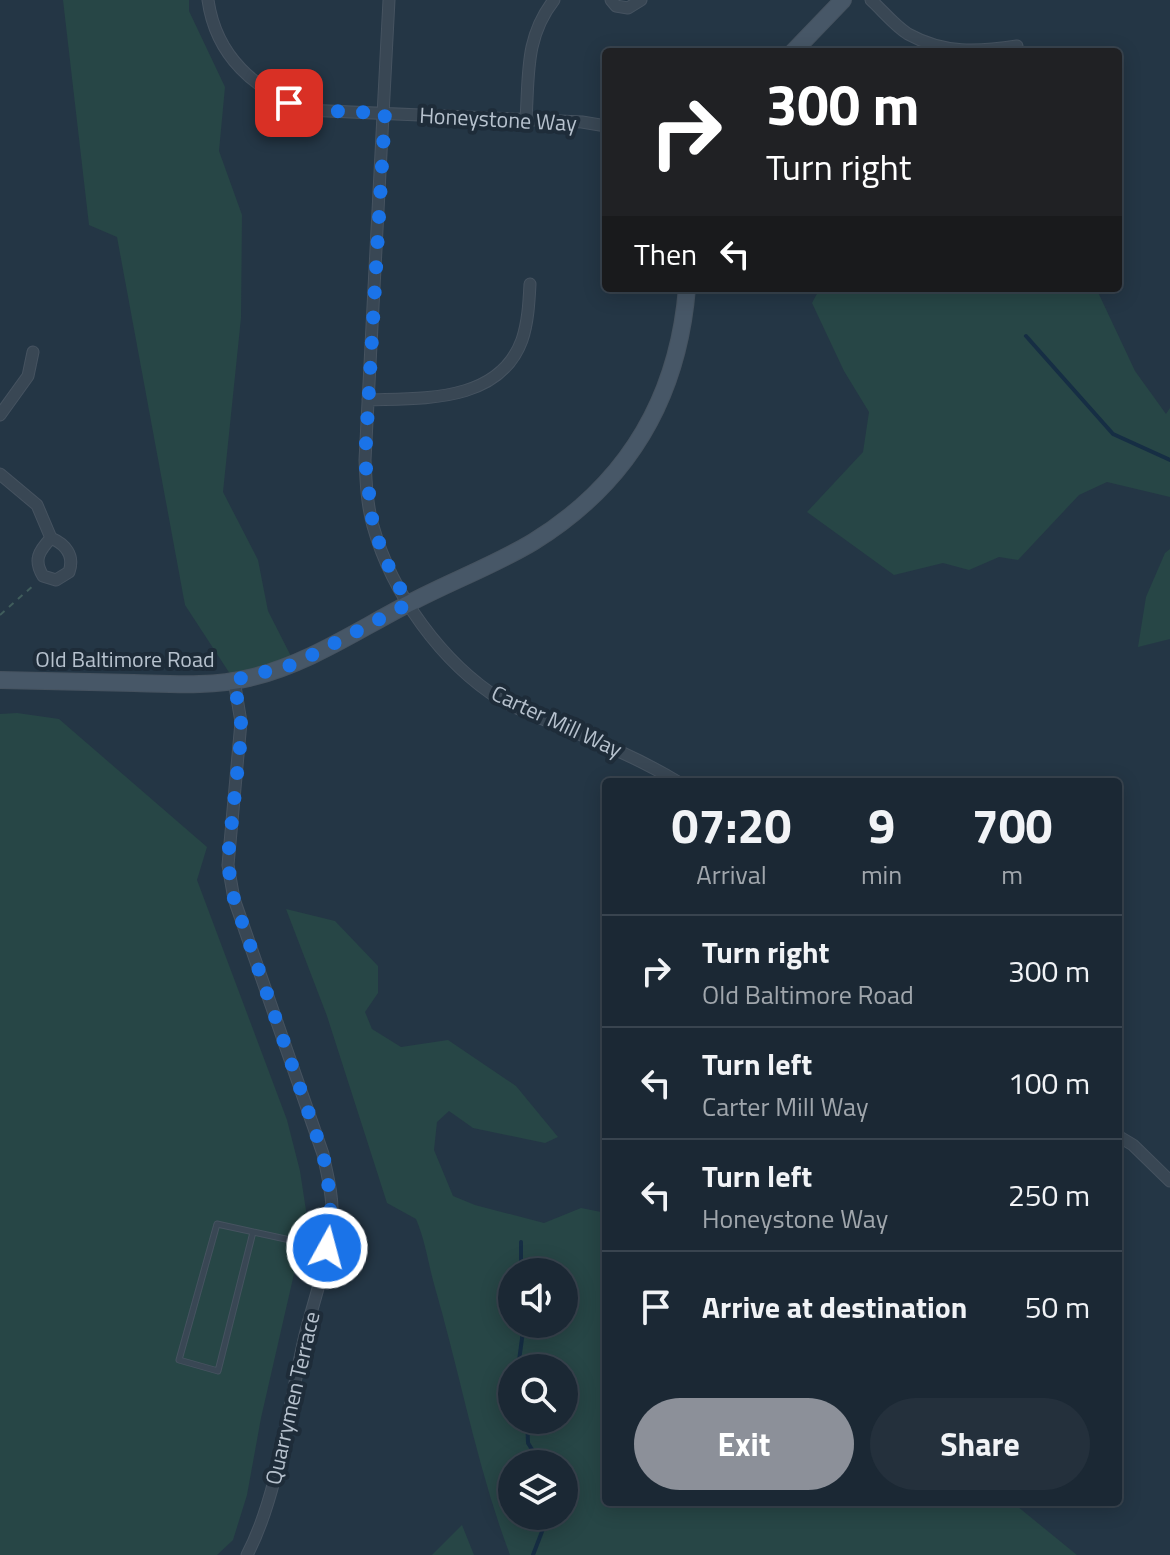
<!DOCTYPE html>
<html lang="en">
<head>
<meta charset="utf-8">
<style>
  :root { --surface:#1b2834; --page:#24303c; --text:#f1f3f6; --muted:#a0a6ac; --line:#39444f; --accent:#8c9099 }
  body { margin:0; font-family:"Titillium Web",sans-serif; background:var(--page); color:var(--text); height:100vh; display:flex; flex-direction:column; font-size:30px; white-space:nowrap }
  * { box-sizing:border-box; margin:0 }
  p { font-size:26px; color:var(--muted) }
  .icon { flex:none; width:44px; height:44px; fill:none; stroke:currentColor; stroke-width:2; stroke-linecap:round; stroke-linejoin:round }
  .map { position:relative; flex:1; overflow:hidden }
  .panel { position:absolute; left:602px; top:778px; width:520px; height:728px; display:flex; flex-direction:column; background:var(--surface); border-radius:8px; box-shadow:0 4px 20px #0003,0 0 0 2px var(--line) }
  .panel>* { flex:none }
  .banner { position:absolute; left:602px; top:48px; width:520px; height:244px; border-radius:8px; box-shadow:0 4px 20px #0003,0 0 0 2px var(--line); background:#202124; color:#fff; overflow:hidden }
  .fabs { position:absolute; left:498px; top:1258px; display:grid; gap:16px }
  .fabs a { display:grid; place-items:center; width:80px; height:80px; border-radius:50%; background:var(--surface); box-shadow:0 4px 20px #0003,0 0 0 2px var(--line); font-size:40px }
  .pin { position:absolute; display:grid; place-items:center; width:68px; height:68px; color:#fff; margin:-34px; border-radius:16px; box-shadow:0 4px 12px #0006 }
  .me { position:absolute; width:88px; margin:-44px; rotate:7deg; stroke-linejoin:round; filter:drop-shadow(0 0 6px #0008) }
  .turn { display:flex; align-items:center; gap:28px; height:168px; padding:0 32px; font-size:36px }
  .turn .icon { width:104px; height:104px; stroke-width:2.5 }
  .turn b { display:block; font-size:56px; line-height:68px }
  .then { display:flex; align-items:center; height:76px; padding:0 32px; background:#0003; gap:16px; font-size:30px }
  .eta { display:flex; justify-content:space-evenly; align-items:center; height:136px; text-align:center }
  .eta b { font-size:48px; font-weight:700; line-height:56px }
  .action { display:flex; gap:16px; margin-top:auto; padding:16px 32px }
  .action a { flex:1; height:92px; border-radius:48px; background:var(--accent); color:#fff; font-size:32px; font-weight:700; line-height:92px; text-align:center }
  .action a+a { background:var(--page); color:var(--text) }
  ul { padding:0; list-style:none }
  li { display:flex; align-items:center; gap:24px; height:112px; padding:0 32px; border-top:2px solid var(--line) }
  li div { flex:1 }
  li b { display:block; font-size:30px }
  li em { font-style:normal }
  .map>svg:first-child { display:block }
  .green { fill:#274646; fill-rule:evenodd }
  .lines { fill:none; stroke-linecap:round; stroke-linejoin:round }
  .stream { stroke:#162e44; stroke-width:4 }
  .lane-casing { stroke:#465360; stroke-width:7 }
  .street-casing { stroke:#465360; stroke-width:13 }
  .secondary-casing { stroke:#465360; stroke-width:18 }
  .path { stroke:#405d5c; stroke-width:2; stroke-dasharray:6 6; stroke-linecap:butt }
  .lane { stroke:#394754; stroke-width:5 }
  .street { stroke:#394754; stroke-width:11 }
  .secondary { stroke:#475767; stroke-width:16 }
  .route { stroke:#1a73e8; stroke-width:14; stroke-dasharray:0 25.2 }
  .labels { text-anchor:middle; stroke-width:8; stroke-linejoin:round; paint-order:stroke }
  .street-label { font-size:22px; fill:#b7c2ce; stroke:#1e2c39 }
</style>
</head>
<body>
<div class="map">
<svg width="1170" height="1555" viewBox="0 0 1170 1555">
  <rect width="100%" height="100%" fill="#243645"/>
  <path class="green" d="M63 0H189V11L225 87 219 151 242 215 241 318 223 492 258 560 268 611 295 664 234 680 185 605 117 237 89 225Z
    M820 288H1096L1135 371 1166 414 1170 408V497L1107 482 1079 495 1018 560 999 557 969 570 943 563 894 575 807 512 863 452 869 412 844 371 812 303Z
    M1170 549V639L1138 647 1146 597 1165 553Z
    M17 713 59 719 207 847 197 880 287 1120 300 1171 307 1217 261 1418 247 1495 233 1540 217 1555H0V714Z
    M286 909 335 921 378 966V993L365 1012 372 1029 401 1047 448 1040 516 1086 558 1137 545 1143 473 1128 449 1111 437 1122 434 1150 453 1196 475 1205 544 1223 581 1208 606 1213V1502H1012L1077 1555H510C477 1468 460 1373 434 1284 428 1262 425 1240 416 1219L387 1203 327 1016ZM512 1272H564V1324H512ZM564 1368V1420H512V1368ZM564 1464V1516H512V1464Z
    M462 1525 474 1555H432Z"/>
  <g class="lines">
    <path class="stream" d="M1026 336 1113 434 1170 460
      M521 1272V1242
      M518 1368 524 1324
      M527 1420 528 1443 541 1464
      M533 1555 548 1516"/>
    <defs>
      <path id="lane" d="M253 1232 218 1371 179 1360 217 1224 327 1248"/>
      <path id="street" d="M208 0C216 57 255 89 305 110L582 122 606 126
        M389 0 365 460C366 482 367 505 373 526 392 594 442 663 501 700 518 710 539 717 557 725 599 742 640 759 678 782
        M611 0 616 6 628 8 641 0
        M871 0C883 11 895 26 908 34 944 54 978 52 1017 46
        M526 119C529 74 525 37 554 0
        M368 400C423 398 499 403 522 340 528 322 529 303 530 284
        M0 415 28 376 33 352
        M0 474 37 505 51 538
        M51 538C65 544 75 555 69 572L56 580 43 576C33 560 39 551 51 538Z
        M234 680 241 722 228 865 234 899 323 1154C327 1174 333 1195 332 1215 330 1256 315 1296 305 1335 289 1403 279 1494 247 1555
        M1118 1136 1133 1145 1170 1181"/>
      <path id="secondary" d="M793 52 843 0
        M0 680C45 681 89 682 134 683 171 684 212 687 249 678 306 665 356 631 408 604 449 582 493 566 533 542 627 484 678 398 687 288"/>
    </defs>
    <use href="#lane" class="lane-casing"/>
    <use href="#street" class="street-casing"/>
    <use href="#secondary" class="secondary-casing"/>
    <path class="path" d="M0 615 35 584"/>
    <use href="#lane" class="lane"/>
    <use href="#street" class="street"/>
    <use href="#secondary" class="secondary"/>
  </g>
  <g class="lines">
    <path class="route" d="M289 103 305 110 385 113 365 460 373 526 385 559 408 604 295 664 234 680 241 722 240 747 229 848 228 865 234 899 323 1154C330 1190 333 1212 327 1248"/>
  </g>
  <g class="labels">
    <g class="street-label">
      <text transform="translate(498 119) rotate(3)" y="8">Honeystone Way</text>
      <text x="125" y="667">Old Baltimore Road</text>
      <text transform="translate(557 721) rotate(25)" y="8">Carter Mill Way</text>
      <text transform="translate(292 1398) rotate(-77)" y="8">Quarrymen Terrace</text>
    </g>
  </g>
</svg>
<div class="fabs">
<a><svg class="icon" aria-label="sound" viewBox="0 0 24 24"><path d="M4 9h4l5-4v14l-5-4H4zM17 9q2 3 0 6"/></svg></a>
<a><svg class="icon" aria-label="search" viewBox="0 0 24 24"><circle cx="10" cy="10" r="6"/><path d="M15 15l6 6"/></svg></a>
<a><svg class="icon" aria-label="layers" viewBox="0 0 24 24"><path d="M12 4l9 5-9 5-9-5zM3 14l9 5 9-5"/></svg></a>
</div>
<div class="pin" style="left:289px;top:103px;background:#d93025"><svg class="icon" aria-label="arrive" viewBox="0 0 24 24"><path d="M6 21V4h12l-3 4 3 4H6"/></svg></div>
<svg class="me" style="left:327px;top:1248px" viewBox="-20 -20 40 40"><circle r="17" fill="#1a73e8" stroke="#fff" stroke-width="3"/><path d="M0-11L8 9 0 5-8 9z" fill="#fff"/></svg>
<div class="banner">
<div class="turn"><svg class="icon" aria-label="right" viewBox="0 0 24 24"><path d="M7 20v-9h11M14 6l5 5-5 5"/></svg><div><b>300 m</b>Turn right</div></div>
<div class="then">Then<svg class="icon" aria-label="left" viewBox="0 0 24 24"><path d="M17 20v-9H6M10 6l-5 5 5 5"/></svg></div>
</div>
<section class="panel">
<div class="eta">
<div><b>07:20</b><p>Arrival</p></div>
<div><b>9</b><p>min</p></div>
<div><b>700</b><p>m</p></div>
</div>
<ul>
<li><svg class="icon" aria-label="right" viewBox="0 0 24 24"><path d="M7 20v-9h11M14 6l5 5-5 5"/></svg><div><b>Turn right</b><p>Old Baltimore Road</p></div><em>300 m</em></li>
<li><svg class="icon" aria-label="left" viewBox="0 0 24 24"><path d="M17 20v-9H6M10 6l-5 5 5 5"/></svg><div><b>Turn left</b><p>Carter Mill Way</p></div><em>100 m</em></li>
<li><svg class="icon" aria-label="left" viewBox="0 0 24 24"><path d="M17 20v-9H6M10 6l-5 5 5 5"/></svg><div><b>Turn left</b><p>Honeystone Way</p></div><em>250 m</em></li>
<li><svg class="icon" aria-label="arrive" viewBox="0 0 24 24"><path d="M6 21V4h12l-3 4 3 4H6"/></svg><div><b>Arrive at destination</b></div><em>50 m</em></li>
</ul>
<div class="action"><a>Exit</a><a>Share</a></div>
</section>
</div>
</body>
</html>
